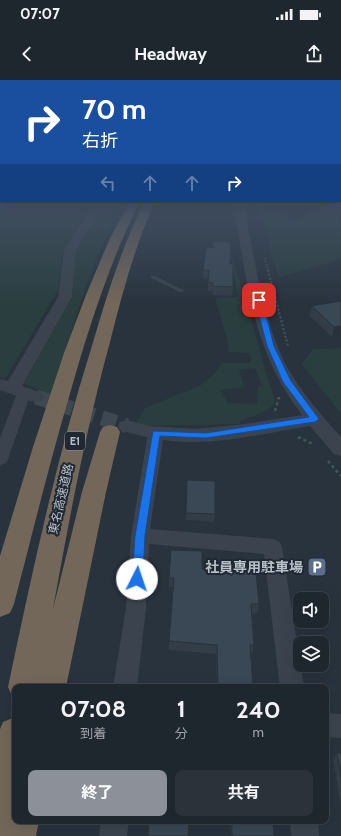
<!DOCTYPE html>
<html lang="ja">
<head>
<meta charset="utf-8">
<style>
  :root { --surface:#1e262e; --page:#2b323a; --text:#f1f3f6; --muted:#a1a5aa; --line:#3c434a; --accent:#8c9099 }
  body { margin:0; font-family:Cabin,"Noto Sans JP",sans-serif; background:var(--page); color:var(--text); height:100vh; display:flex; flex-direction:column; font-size:15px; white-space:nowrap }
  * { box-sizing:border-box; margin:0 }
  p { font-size:13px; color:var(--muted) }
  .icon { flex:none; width:22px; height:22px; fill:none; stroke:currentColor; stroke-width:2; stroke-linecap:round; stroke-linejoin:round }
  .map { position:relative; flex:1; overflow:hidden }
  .panel { position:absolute; left:12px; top:604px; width:317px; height:140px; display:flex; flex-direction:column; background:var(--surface); border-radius:8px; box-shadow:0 4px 16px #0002,0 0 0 1px var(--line) }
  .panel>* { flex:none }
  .banner { position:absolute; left:0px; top:0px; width:341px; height:122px; box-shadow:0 4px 16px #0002,0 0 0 1px var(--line); background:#1a4fa0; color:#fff; overflow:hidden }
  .tools { position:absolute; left:293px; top:512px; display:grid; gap:8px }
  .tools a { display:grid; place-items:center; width:36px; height:36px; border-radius:8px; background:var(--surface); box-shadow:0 4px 16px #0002,0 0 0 1px var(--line); font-size:20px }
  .pin { position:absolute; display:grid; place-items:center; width:34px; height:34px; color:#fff; margin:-17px; border-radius:8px; box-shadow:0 2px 6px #0006 }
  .me { position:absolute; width:44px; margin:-22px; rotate:4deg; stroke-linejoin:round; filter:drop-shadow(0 0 3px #0008) }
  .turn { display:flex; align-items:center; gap:14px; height:84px; padding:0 16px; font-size:18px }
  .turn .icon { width:52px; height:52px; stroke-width:2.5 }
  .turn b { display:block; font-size:28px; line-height:34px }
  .lanes { display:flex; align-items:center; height:38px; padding:0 16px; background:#0003; justify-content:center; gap:20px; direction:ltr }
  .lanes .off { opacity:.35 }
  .eta { display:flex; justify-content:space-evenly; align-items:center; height:68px; text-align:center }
  .eta b { font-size:24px; font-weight:700; line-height:28px }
  .button { display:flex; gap:8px; margin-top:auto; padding:8px 16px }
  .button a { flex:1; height:46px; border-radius:8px; background:var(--accent); color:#fff; font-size:16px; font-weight:700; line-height:46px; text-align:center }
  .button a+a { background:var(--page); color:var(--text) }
  .status { display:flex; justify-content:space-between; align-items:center; height:28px; padding:0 20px; background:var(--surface); direction:ltr }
  .status svg { height:11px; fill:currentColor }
  header { display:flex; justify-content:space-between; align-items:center; height:52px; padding:0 16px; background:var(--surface); font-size:18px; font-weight:700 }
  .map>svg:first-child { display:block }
  .green { fill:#2a3e3f; fill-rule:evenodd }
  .water { fill:#1b2a3b }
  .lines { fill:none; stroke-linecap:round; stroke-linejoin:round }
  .minor-tunnel { stroke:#3e4853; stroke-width:15; stroke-dasharray:15 8; stroke-linecap:butt }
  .path-far2 { stroke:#435657; stroke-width:1.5; stroke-dasharray:1.5 1.5; stroke-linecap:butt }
  .path-far1 { stroke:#435657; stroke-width:2; stroke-dasharray:2 2; stroke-linecap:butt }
  .path { stroke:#435657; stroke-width:2.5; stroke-dasharray:3 3; stroke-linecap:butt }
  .service { fill:#3b444e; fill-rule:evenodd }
  .minor { fill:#3b444e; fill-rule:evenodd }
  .tertiary { fill:#3b444e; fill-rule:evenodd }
  .motorway { fill:#736759; fill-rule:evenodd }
  .wall { fill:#323d48 }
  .shaded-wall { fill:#29323b }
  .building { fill:#3a4754; stroke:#29323b }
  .route { fill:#1a73e8; stroke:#114b97 }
  .labels { text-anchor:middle; stroke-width:4; stroke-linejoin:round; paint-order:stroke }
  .shield { fill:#202933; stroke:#8a929c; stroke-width:1 }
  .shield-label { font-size:11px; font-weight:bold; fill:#b8bfc9 }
  .street-label { font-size:12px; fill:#b8bfc9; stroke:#202933 }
  .near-poi-label { font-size:14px; font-weight:bold; fill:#b8bfc9; stroke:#202933; text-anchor:end }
</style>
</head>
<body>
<div class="status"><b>07:07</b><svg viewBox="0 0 49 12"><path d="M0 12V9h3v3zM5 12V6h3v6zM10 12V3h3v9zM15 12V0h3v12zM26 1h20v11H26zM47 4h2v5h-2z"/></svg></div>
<header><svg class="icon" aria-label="back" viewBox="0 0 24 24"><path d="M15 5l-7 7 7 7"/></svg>Headway<svg class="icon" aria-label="share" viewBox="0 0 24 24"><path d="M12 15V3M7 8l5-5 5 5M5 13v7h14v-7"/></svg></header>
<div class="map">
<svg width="341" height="756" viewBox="0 0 341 756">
  <rect width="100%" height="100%" fill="#28333e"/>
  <path class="green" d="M0 119 1 121H93L63 171 58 210 5 299 0 297Z
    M340 119 341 176 332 182 279 197 272 177 267 149 255 121H266L268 128 296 139 314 129 340 121Z
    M105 121H125C89 180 73 250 52 315L24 304 72 217 75 170Z
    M230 170C242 211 256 252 266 294 268 301 276 318 274 323 269 333 249 337 239 341L241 344 135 346 145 328 201 305 214 294 222 283H251L250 273 229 272 228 262 215 218 238 217ZM255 288 263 307 258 306 257 324 228 323 220 310 244 307 239 290Z
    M341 268V334L302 284 313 269Z"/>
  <path class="water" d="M266 121H336L332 124 314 129 296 139 268 128Z"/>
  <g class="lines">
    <path class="minor-tunnel" d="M36 317 127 346"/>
    <path class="path-far2" d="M265 178 268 191"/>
    <path class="path-far1" d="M268 190 288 266"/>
    <path class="path" d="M275 331 279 317
      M298 357 313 364
      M328 381 341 396"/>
    <path class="service" d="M151 196H155L185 211 180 212 151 198Z"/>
    <path class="minor" d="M24 309 29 310 31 313 8 379 6 383 0 385V358L17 313 19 310Z
      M156 348 161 349 164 353 150 449 273 459 280 462 282 467 304 607H280L264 474 149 464 146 528 137 607H113L126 528 131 456 148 353 151 349Z
      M326 633 341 634V658L326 657Z
      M101 741H129L127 756H99Z
      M290 741H318L319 756H291Z"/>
    <path class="tertiary" d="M95 121H105L76 170 72 217 22 306 42 313 45 317 42 321 36 322 30 321 0 310V299L8 301 58 217 64 170Z
      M233 121H243C254 173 262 240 287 287 302 313 321 335 341 357V376L334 374 310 346C265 353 217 366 171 361 153 359 137 355 120 350L118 346 120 342 127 340 149 346 196 349 245 344 302 335C251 270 247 199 233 121Z"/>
    <path class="motorway" d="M130 121H140C109 183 88 250 69 317 49 385 32 455 14 524L10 533 0 537V476L33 367 64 273 86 215 110 158Z
      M145 121H155C135 166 122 214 110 262 86 350 69 439 53 529L82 412 100 352 103 347 110 345 117 347 120 352 106 412 66 607H15V619L13 618 8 607C32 493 56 380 91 269 106 218 121 168 145 121Z
      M15 637V741H39L36 756H0V649L3 642Z"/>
  </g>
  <path class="wall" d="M230 184 233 207 232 216 212 215 213 211H208V198H203V190Z
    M341 221V256L332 257 310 236 312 226Z
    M187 400 215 434 214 442 186 440Z
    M202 489 259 524 257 534 252 533 254 565 252 574 251 573 253 607H217L216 574 169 570V561L173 507H169V498Z
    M337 673H341V727L333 679Z
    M230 741H273L274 756H231Z"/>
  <path class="shaded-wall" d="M341 246V256L332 257 334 247Z"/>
  <path class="building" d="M213 161 231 162 230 184H233V207L213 206V203L208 202 209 190H203L206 167 213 168Z
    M341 221V246L334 247 312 226Z
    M187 400 215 401V434L186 433Z
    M171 470 202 471V489L256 491 259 524H251L254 565H250L253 607H218L217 565 169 561 174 498H169Z
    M337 673H341V698Z
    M149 741H189L188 756H148Z
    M232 741H273L274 756H232Z"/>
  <linearGradient id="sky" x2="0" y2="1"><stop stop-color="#161c22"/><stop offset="0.53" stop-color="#425063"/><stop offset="1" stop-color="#425063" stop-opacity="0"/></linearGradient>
  <rect width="341" height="225" fill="url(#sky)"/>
  <path class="route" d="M259 218 262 220 274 266 291 301 319 339 315 342 206 358 160 356 145 456 143 499 141 503 137 504 133 503 132 499 135 456 153 351 206 353 309 337 283 302 267 266 255 220Z"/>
  <defs>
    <symbol id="parking-square" viewBox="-11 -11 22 22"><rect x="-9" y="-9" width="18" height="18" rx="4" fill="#5c6f8a" stroke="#202933"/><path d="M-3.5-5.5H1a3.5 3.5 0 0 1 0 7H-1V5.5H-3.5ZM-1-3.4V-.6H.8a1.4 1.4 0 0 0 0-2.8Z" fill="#fff"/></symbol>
  </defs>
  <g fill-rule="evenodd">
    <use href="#parking-square" x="306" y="476" width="22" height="22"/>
  </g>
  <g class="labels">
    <rect class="shield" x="65" y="352" width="20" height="18" rx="3"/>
    <g class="shield-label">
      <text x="75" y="365">E1</text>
    </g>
    <g class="street-label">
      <text transform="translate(61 419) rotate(-77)" y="4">東名高速道路</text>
    </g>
    <g class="near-poi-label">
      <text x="303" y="492">社員専用駐車場</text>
    </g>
  </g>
</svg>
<div class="tools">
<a><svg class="icon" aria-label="sound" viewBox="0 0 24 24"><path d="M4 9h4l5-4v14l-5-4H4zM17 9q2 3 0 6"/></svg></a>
<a><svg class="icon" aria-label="layers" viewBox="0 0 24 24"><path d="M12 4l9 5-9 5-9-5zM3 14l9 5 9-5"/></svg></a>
</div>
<div class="pin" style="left:259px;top:220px;background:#d93025"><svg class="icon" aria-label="arrive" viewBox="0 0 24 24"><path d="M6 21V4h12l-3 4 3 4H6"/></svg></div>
<svg class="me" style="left:137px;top:499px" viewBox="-20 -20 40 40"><circle r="19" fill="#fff"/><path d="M0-13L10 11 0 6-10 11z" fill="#1a73e8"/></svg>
<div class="banner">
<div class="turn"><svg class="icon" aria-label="right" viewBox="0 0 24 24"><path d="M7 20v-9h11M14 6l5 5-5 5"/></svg><div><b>70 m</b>右折</div></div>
<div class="lanes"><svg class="icon off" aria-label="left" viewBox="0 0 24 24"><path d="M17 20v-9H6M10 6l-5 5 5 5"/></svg><svg class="icon off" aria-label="ahead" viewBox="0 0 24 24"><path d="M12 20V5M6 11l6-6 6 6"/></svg><svg class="icon off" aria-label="ahead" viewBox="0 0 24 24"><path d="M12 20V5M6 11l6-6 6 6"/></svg><svg class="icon" aria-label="right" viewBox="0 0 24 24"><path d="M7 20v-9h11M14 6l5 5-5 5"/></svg></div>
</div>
<section class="panel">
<div class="eta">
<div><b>07:08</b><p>到着</p></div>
<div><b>1</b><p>分</p></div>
<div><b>240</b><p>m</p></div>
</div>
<div class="button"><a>終了</a><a>共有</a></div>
</section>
</div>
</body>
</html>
